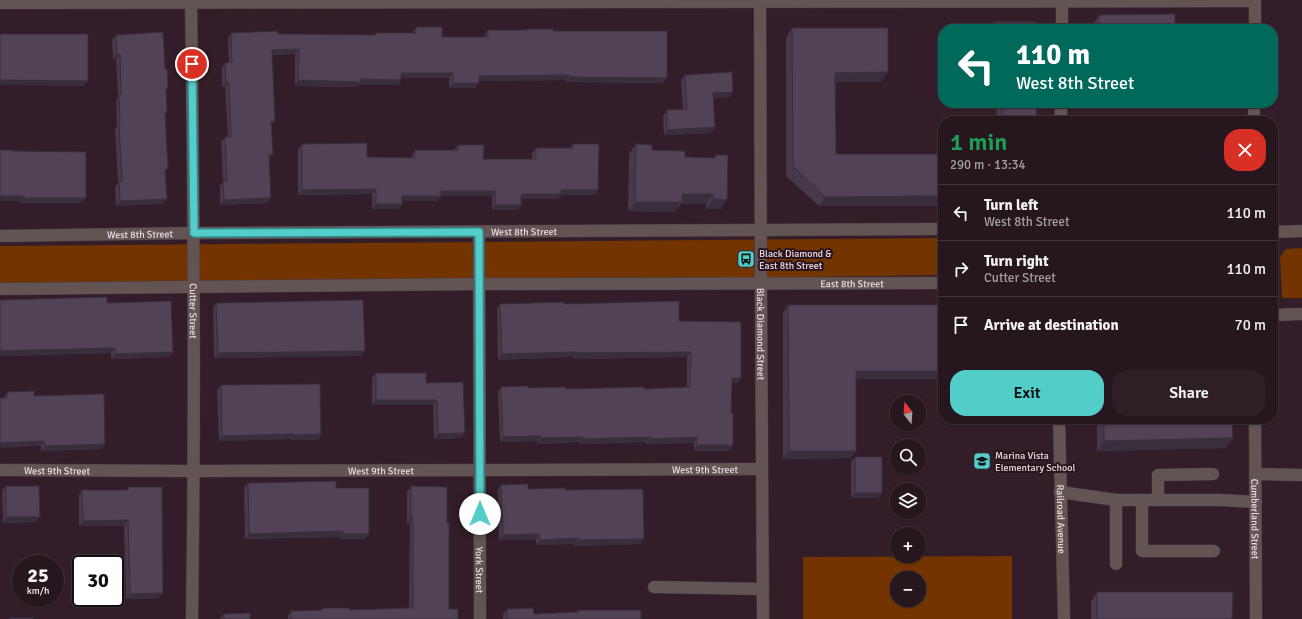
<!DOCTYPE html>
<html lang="en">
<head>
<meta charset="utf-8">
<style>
  :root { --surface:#26161e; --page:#2e1f27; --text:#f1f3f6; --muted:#a49fa4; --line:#42353c; --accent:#53cdc9 }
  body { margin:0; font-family:Signika,sans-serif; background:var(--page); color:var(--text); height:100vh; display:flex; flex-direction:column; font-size:15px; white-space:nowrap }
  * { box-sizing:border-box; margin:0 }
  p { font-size:13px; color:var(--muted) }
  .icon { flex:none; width:22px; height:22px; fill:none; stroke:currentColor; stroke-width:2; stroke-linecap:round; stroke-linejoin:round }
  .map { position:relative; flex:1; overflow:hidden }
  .sheet { position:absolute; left:938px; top:116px; width:340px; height:308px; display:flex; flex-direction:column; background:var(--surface); border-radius:16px; box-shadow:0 1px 3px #0004,0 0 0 1px var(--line) }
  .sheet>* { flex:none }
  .top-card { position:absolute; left:938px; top:24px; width:340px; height:84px; border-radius:16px; box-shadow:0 1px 3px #0004,0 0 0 1px var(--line); background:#00695c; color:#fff; overflow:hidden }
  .needle { width:26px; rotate:343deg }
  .buttons { position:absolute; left:890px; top:395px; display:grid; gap:8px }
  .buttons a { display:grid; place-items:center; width:36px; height:36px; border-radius:50%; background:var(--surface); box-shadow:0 1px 3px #0004,0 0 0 1px var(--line); font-size:20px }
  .speed { position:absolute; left:12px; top:555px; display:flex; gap:8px; font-size:20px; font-weight:700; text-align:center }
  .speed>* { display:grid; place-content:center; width:52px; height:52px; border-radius:50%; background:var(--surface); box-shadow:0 1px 3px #0004,0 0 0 1px var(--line); line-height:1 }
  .speed small { font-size:10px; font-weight:400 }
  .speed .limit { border:2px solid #111; border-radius:6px; background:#fff; color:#111 }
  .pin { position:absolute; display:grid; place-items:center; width:34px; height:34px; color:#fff; margin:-17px; border:2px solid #fff; border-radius:50%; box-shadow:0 1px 4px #0007 }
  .me { position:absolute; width:44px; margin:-22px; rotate:0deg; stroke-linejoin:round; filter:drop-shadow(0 0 3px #0008) }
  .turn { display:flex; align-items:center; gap:14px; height:84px; padding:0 12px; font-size:18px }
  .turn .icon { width:52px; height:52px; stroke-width:2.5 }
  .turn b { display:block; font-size:28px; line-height:34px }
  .round { display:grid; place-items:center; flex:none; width:42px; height:42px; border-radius:16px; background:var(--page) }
  .headline { display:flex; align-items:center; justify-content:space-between; height:68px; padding:0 12px }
  h1 { font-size:24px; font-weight:600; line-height:30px; color:#1e9e55 }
  .primary-button { display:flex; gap:8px; margin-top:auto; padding:8px 12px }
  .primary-button a { flex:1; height:46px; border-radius:16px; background:var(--accent); color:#111; font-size:16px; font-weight:600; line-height:46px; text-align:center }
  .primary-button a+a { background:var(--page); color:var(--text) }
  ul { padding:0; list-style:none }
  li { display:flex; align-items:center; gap:12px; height:56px; padding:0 12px; border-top:1px solid var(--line) }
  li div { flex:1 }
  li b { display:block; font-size:15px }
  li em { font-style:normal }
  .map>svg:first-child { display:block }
  .green { fill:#733400; fill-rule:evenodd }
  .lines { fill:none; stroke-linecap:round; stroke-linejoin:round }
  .minor-casing { stroke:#4d3842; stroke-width:13 }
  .minor { stroke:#615453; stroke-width:12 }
  .wall { fill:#46394a }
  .shaded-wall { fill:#392e3c }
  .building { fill:#514256; stroke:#392e3c }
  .route-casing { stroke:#368583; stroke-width:10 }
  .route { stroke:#53cdc9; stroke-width:7 }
  .labels { text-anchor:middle; stroke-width:4; stroke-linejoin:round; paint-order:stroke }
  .street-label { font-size:10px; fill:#ebdbe2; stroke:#29141e }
  .poi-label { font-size:10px; fill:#ebdbe2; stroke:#29141e; text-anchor:start }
</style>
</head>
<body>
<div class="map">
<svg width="1302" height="619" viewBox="0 0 1302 619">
  <rect width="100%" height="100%" fill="#331d28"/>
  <path class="green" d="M943 238V275L0 289V246Z
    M1302 248V298H1282L1280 257 1286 249Z
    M1012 556V619H803V557ZM897 578H919V600H897Z"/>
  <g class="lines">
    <defs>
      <g id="minor">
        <path id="s1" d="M760 0 761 297 763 619"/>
        <path d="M0 3 1255 1"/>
        <path id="s2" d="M191 3C194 208 195 414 192 619"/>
        <path d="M1062 29V0"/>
        <path d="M1255 29V0"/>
        <path d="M1061 121V103"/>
        <path d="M1254 121V103"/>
        <path id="s3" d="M479 232 480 619"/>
        <path d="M1273 232 1302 231"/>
        <path id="s4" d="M0 236 194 233 943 229"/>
        <path id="s5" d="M0 289 479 284 943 283"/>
        <path d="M1273 315 1302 314"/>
        <path id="s6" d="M1059 419 1064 619"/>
        <path id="s7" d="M1255 419 1256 619"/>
        <path id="s8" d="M0 470 194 471 762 469"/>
        <path d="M1213 474 1158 475V500H1142V551H1214"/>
        <path d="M1256 474 1302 475"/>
        <path d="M1060 492 1116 500"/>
        <path d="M1158 500H1220L1256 502"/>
        <path d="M1116 564V500H1142"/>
        <path d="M654 587 763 589"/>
      </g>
    </defs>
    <use href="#minor" class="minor-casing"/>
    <use href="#minor" class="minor"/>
  </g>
  <path class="wall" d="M1099 15 1175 29H1092V25Z
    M994 22 1035 29H989Z
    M416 27 442 37H485V35L488 30H527V29L553 31 663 83 566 82V80L479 81 475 88H449V78H401V80L398 85H358L357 87 295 86V54L272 55 271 126 273 154 269 159 267 203 220 205V186L223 182 221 142 225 137H228L225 87H222V68L225 63 229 62 228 38 231 33 374 35 376 33H413V32Z
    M792 28 888 72 881 82H835L836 154 942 206H819L786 176V38Z
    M116 35 165 69 168 88 166 91 167 112 165 115V173L163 204 116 206 115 187 118 183 115 129 117 126 116 101 118 97 116 59H113L112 40Z
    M685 75 729 97 713 98 715 127 711 133 664 135 663 116 667 110H683L681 80Z
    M996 103H1036L1037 121H997Z
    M302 144 367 157 412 158V155L415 150H454L458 145 483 159H532V153L536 148H570L573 144 598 190 595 195H561L558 199H521L518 210H492V196H441L437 201H402V204L398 209H372V194L298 195V149Z
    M636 144 652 150 685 157 713 158 716 155 721 209H706V204H681L675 212 628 211 629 154Z
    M0 150 12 151 82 203H21V201H0Z
    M0 300 107 303 173 352 169 357 111 359V353L0 356Z
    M216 303 361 356 214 358 213 308Z
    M500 304H564L679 321 738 383H732L731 413 733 445 730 451H694V443L646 444V442L579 444V442L537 444V441L500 442 498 392 501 387 566 389H644L687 387V357L574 359V357L498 360 497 309Z
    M788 305 943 379H856V451L851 458 783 459V313Z
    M376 373 426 383 461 438 434 439 433 405H372V378Z
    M221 385 321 434 318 440H291V439L219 441 217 391Z
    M7 392 34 396 105 444 102 449 41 451V446L4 398Z
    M1097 419H1232L1233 438 1226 448 1097 451Z
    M855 457 882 493 878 498H851V462Z
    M248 483 336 488 365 539H340V537L245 539 244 488Z
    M501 485 528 489 565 490 641 544 574 546V544L536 545V540H499L498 490Z
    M6 486 36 522 3 523 2 491Z
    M411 486 447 523 449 609 458 619H288V616L291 611 321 610 322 608 349 610 409 608 410 524H407V492Z
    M128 487 159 598 126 599 124 526H79V495L82 490H127Z
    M1097 592 1232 619H1091V602Z
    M507 609 534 614 576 612 578 610 641 619H503V614Z
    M224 614 250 619H220Z"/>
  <path class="shaded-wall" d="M299 49 295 54 268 55 272 50Z
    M117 54H120L116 59H113Z
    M888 72 881 82H828L835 73Z
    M401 73H453L449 78H398Z
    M569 75 566 80 475 81 479 76Z
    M569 77 667 78 663 83 566 82Z
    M361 79 401 80 398 85H358L357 87 295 86 298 80Z
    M0 80 88 81 84 86 0 85Z
    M226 82H229L225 87H222Z
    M453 83H479L475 88H449Z
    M733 92 729 97 709 98 713 93Z
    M271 121H275L271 126Z
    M715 127 711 133 664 135 667 130Z
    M269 154H273L269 159Z
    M376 189 372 194 298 195 302 190Z
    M561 190H598L595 195H561L558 199H518L521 194Z
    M441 191H495L492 196H441L437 201H398L402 196Z
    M682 194H713L706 204H681L675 212 628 211 635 202Z
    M0 196H24L21 201H0Z
    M943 196V204L942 206H819L825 197Z
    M24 198H86L82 203H21Z
    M271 198 267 203 220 205 224 200Z
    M167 199 163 204 116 206 120 201Z
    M713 199 727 200 721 209H706Z
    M376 204H402L398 209H372Z
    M495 205H521L518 210H492Z
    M115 348 111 353 0 356V351Z
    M365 351 361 356 214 358 218 353Z
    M173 352 169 357 111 359 115 354Z
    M577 352 574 357 498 360 502 354Z
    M691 352 687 357 574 359 577 353Z
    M856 371H943V379H851Z
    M732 378H741L738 383H728Z
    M376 400H437L433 405H372Z
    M465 433 461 438 434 439 438 434Z
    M294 434 291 439 219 441 222 436Z
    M321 434 318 440H291L294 435Z
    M541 436 537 441 500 442 503 437Z
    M583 437 579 442 537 444 541 438Z
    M650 437 646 442 579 444 583 439Z
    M697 437 694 443 646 444 650 439Z
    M1233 438 1226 448 1097 451 1104 441Z
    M45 441 41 446 0 448V443Z
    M105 444 102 449 41 451 45 446Z
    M697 445H733L730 451H694Z
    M789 451H856L851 458 783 459Z
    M855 493H882L878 498H851Z
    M6 517H40L36 522 3 523Z
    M411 518H413L410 524H407Z
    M128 520 124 526H79L83 521Z
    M343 531 340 537 245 539 249 534Z
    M343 534H369L365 539H340Z
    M539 534 536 540H499L503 535Z
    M578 538 574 544 536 545 540 540Z
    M644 539 641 544 574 546 578 540Z
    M163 593 159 598 126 599 130 594Z"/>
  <path class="building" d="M1175 14V29H1099V15Z
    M994 22H1035V29H994Z
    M416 27H442V37H488V30H527V29H553V31H667V78L569 77V75L479 76V83H453V73H401V80L361 79 360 82 298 80 299 49 272 50 275 121H271L273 154H269L271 198 224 200 223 181H227L225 137H231L229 82H226L225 63 232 62 231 33 278 31V34L376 35V33H416Z
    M792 28H888V72L835 73 836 154H943V196L825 197 793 166Z
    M163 32 165 69H167L168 88H166L167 112H165L168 169H165L167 199 120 201 119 182 122 181 119 124H120L119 95H121L120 54H117L116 35Z
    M0 34H88V81L0 80Z
    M732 72 733 92 713 93 715 127 667 130V110L687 109 685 75Z
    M1003 103H1036L1037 121H1004Z
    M367 143V157L415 158V150H458V145H484L483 159H536V148H573V144H599L598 190H561V194H521V205H495V191H441V196H402V204H376V189L302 190V144Z
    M636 144 652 145V150L685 151V157L715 158 716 155H728L727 200 713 199V194H682V202H635Z
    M0 150H12V151L86 152V198H24V196H0Z
    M107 297V303L171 301 173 352 115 354V348L0 351V300Z
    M363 300 365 351 218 353 216 303Z
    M679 301V321L741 322V378H732L731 413H733V445H697V437L650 439V437L583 439V437L541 438V436L503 437 501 387 528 386V388L566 387V389L644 387V389L690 387 691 352 577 353V352L502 354 500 304 564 302V304Z
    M788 305H943V371H856V451H789Z
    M376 373H426V383L463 382 465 433 438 434 437 400H376Z
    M320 384 321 434 294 435V434L222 436 221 385Z
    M34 391V396L104 394 105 444 45 446V441L0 443V398H7V392Z
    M1104 419H1232L1233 438 1104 441Z
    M855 457H882V493H855Z
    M336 481V488H369V534H343V531L249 534 248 483Z
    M528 484V489L565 488V490L643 489 644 539 578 540V538L540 540 539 534 503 535 501 485Z
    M6 486H39L40 517H6Z
    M411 486 447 487V523H449V609H458V619H291V611L322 610V608H349V610L413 608V518H411Z
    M128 487H162L163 593 130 594 128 520 83 521 82 490H128Z
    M1097 592H1233L1232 619H1097Z
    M533 608 534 614 578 612V610H641V619H507V609Z
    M250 613V619H224V614Z
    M10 618H33V619H10Z"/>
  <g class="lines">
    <defs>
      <path id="route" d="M192 64 194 233 479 232 480 514"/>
    </defs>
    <use href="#route" class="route-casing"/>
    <use href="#route" class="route"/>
  </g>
  <defs>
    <symbol id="bus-square" viewBox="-11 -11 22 22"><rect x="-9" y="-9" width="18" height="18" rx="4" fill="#53cdc9" stroke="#29141e"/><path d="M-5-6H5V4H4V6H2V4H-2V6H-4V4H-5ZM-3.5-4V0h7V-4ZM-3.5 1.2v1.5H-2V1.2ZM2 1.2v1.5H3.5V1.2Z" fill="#111"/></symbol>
    <symbol id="school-square" viewBox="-11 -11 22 22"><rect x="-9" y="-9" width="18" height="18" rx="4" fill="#53cdc9" stroke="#29141e"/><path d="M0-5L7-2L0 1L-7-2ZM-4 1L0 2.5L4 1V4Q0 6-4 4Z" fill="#111"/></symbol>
  </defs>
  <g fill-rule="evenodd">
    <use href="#bus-square" x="736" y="249" width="20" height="20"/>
    <use href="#school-square" x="972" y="451" width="20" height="20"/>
  </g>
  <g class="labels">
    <g class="street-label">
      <text dy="4" stroke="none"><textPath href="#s4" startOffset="524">West 8th Street</textPath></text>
      <text dy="4" stroke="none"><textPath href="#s4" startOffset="140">West 8th Street</textPath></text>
      <text dy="4" stroke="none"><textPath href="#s5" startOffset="852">East 8th Street</textPath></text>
      <text dy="4" stroke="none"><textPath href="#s2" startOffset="308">Cutter Street</textPath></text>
      <text dy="4" stroke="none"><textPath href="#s1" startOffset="334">Black Diamond Street</textPath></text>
      <text dy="4" stroke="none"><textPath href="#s8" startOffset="705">West 9th Street</textPath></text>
      <text dy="4" stroke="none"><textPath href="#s8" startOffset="57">West 9th Street</textPath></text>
      <text dy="4" stroke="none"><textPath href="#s8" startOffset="381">West 9th Street</textPath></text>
      <text dy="4" stroke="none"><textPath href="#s6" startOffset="100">Railroad Avenue</textPath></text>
      <text dy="4" stroke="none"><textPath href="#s7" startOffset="100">Cumberland Street</textPath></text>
      <text dy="4" stroke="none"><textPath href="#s3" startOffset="338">York Street</textPath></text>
    </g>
    <g class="poi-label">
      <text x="759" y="257">Black Diamond &amp;<tspan x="759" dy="12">East 8th Street</tspan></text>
      <text x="995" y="459">Marina Vista<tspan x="995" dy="12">Elementary School</tspan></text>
    </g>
  </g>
</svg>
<div class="buttons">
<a><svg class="needle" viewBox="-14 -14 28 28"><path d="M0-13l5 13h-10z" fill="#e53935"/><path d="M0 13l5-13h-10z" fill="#a49fa4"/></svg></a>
<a><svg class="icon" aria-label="search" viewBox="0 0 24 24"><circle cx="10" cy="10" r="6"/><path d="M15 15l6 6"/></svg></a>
<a><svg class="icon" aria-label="layers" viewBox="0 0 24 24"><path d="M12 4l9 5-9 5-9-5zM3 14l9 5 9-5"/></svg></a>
<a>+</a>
<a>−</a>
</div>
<div class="speed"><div>25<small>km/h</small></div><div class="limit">30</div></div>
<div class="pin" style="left:192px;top:64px;background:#d93025"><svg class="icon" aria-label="arrive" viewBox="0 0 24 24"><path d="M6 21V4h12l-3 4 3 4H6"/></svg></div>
<svg class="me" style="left:480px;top:514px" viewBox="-20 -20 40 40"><circle r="19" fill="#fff"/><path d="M0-13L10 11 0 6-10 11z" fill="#53cdc9"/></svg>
<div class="top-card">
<div class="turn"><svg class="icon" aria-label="left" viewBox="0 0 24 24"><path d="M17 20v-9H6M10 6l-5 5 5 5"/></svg><div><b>110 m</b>West 8th Street</div></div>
</div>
<section class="sheet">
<div class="headline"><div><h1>1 min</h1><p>290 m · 13:34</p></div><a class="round" style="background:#d93025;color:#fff"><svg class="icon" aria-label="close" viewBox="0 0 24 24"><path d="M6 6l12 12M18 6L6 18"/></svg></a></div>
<ul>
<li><svg class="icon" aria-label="left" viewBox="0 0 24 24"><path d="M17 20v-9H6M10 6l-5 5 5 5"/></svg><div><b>Turn left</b><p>West 8th Street</p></div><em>110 m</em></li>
<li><svg class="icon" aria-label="right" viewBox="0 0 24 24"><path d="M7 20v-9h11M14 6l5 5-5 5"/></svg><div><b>Turn right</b><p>Cutter Street</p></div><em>110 m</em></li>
<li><svg class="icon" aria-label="arrive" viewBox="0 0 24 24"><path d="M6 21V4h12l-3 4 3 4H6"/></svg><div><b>Arrive at destination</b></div><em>70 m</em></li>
</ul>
<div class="primary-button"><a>Exit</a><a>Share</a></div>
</section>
</div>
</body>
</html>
